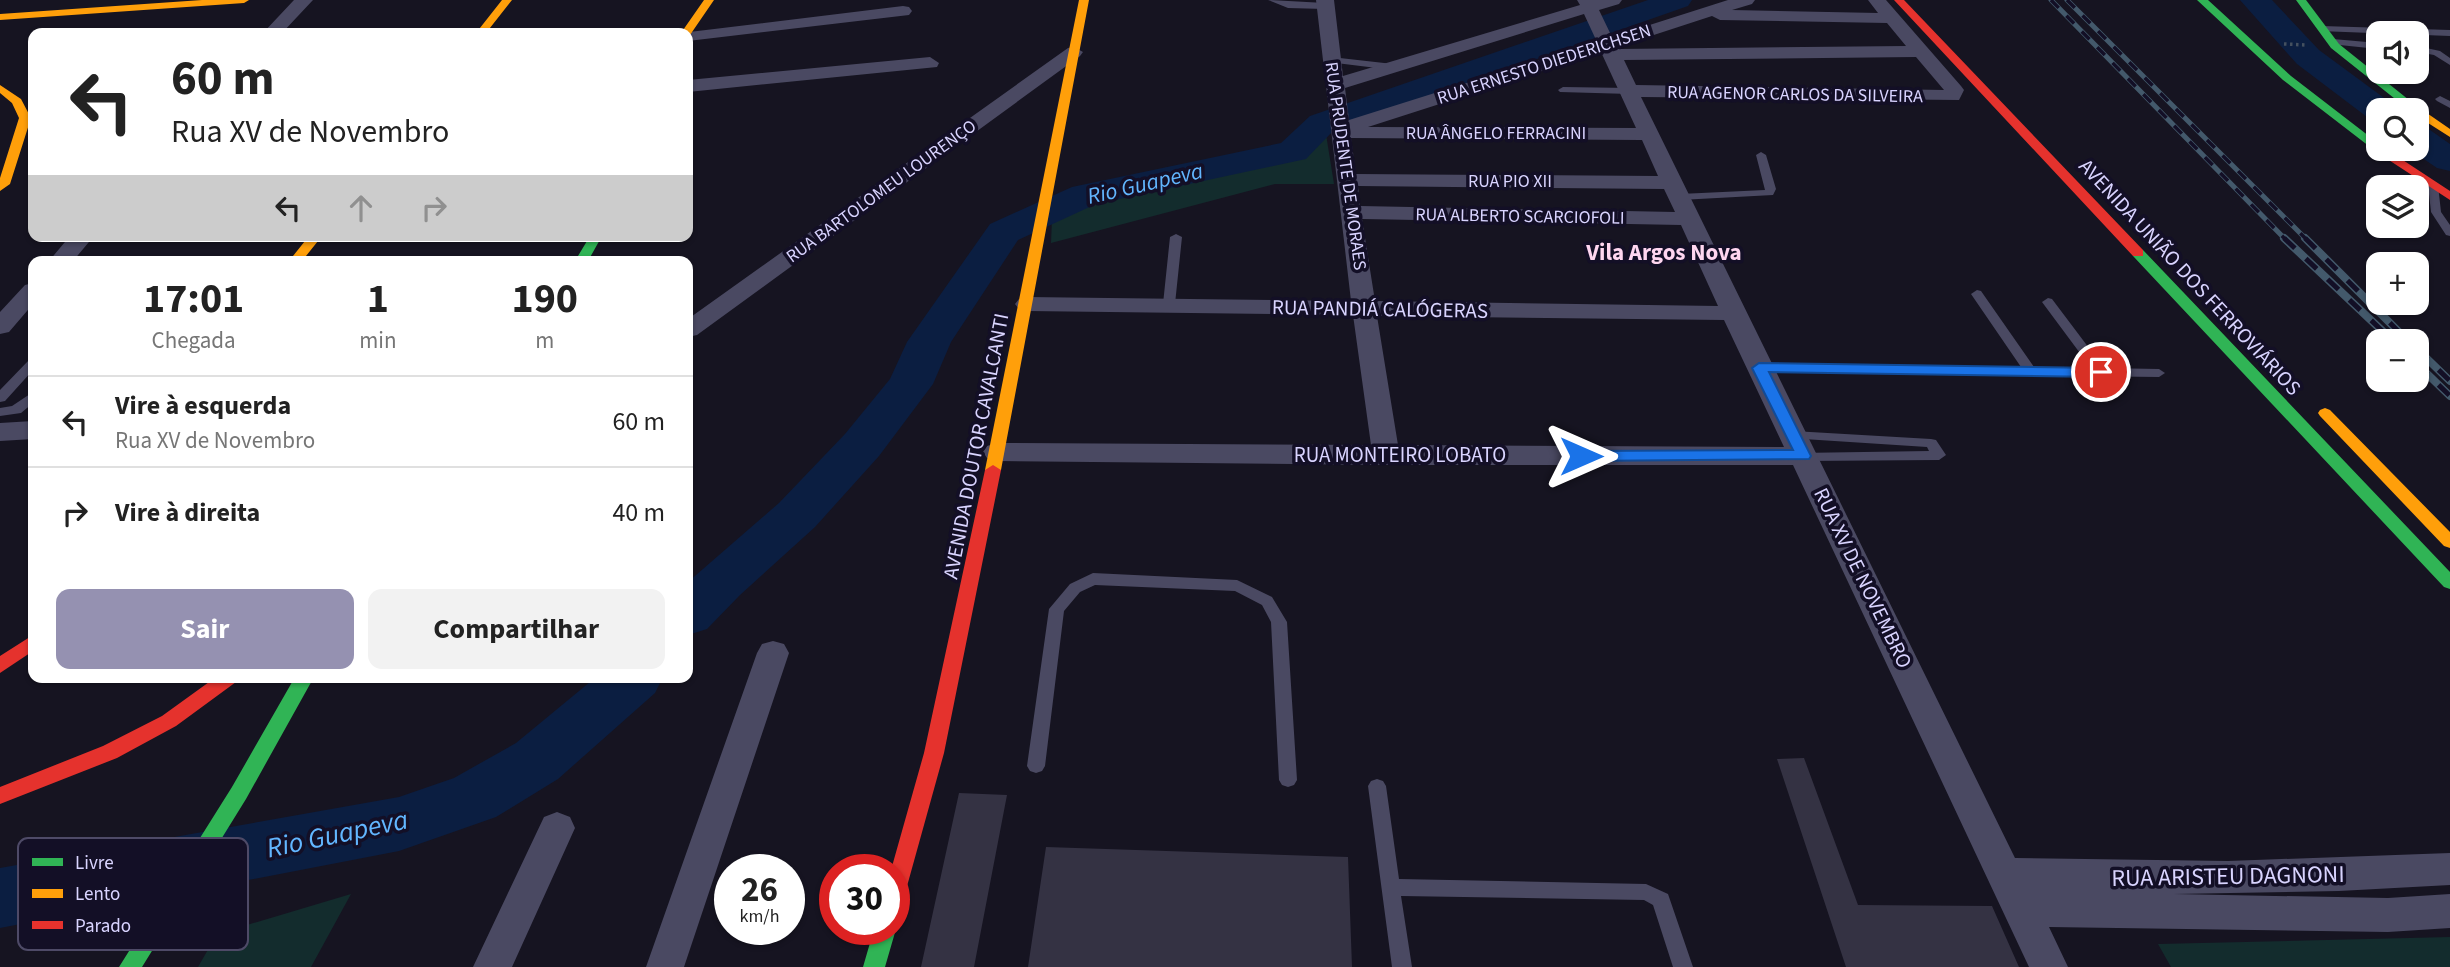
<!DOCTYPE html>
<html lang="pt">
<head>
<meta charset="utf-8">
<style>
  :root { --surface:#fff; --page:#f2f2f2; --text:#222; --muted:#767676; --line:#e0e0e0; --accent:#9591b1 }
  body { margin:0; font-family:"Source Sans 3",sans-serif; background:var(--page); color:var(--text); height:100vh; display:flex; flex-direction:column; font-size:26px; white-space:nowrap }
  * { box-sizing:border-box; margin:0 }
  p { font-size:23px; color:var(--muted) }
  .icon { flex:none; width:38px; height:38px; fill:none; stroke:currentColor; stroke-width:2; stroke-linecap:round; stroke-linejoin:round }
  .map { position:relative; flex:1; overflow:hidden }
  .sheet { position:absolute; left:28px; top:256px; width:665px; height:427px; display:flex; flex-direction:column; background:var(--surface); border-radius:14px; box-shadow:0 2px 5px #0004 }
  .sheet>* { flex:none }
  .guide { position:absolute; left:28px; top:28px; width:665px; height:214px; border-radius:14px; box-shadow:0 2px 5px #0004; background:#fff; color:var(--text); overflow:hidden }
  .fabs { position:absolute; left:2366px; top:21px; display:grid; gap:14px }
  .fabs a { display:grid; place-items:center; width:63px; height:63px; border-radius:14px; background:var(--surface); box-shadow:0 2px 5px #0004; font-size:35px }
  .speed { position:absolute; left:714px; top:854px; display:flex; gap:14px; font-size:35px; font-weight:700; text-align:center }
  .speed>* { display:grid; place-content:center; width:91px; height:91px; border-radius:50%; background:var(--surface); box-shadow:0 2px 5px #0004; line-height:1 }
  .speed small { font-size:18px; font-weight:400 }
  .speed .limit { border:10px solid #d22; background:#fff; color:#111 }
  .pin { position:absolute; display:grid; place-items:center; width:60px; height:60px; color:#fff; margin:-30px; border:4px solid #fff; border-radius:50%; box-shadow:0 2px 7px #0007 }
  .me { position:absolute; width:77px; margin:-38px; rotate:90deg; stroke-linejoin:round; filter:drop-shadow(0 0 5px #0008) }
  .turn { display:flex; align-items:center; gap:24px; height:147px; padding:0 28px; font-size:32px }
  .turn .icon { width:91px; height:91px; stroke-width:2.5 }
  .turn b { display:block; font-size:49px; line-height:60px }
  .lanes { display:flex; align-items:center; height:66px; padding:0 28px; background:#0003; justify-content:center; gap:35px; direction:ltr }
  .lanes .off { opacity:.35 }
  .eta { display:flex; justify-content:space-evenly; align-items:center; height:119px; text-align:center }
  .eta b { font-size:42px; font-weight:700; line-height:49px }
  .button { display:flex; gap:14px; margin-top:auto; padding:14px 28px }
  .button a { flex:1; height:80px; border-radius:14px; background:var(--accent); color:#fff; font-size:28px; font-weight:700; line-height:80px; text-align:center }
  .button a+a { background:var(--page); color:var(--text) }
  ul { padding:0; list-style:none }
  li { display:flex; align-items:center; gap:21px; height:91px; padding:0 28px; border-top:2px solid var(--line) }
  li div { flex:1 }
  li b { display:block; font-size:26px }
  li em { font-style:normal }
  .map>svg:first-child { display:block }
  .green { fill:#132c2d }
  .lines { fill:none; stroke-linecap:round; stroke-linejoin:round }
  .river { fill:#0b1e41; fill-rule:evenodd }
  .building { fill:#343243 }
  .path { stroke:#44505f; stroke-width:3.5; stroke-dasharray:2.5 3.5; stroke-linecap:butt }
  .lane { fill:#4a4962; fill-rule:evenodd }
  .street { fill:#4a4962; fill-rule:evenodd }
  .fast { fill:#30b455; fill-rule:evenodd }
  .slow { fill:#ff9f0a; fill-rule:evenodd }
  .jam { fill:#e5322d; fill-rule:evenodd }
  .rail-far1-casing { stroke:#43596b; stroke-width:5 }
  .rail-casing { stroke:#43596b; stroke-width:8 }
  .rail-far1 { stroke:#130f26; stroke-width:3.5; stroke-dasharray:11; stroke-linecap:butt }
  .rail { stroke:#130f26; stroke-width:5; stroke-dasharray:15; stroke-linecap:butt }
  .route { fill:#1a73e8; stroke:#114b97; stroke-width:2 }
  .labels { text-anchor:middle; stroke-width:7; stroke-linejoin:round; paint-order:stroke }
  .far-street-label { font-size:18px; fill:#d9d4ff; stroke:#130f26 }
  .street-label { font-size:21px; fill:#d9d4ff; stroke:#130f26 }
  .water-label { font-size:23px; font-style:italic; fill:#62b6ff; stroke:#130f26 }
  .neighbourhood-label { font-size:23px; font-weight:bold; fill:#ffd6f0; stroke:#130f26 }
  .near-street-label { font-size:24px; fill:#d9d4ff; stroke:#130f26 }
  .near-water-label { font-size:28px; font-style:italic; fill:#62b6ff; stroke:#130f26 }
  .key { fill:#130f26; stroke:#4e4a67; stroke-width:2 }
  .key-label { font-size:19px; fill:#d9d4ff }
</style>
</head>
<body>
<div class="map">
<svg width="2450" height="967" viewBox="0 0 2450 967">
  <rect width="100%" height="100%" fill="#161421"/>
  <path class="green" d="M1325 128 1334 184H1275L1051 243 1052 219 1109 197 1240 170 1304 153Z
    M351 894 311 967H198L217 934Z
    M2450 937V967H2171L2158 944Z"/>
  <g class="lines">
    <path class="river" d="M1648 0H1692L1688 6 1334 130 1306 159 1096 204 1018 240 951 342 933 384 879 456 815 527 740 595 707 629 688 635V582L779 503 845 434 890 379 907 342 990 224 1072 187 1281 143 1310 116Z
      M2240 0H2272L2319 50 2391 103 2396 110H2378V120L2367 117 2297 64Z
      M2417 127 2430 130 2450 144V171L2437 168 2409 149H2417Z
      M596 677H663L655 693 558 779 496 817 399 851 0 928V868L399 797 454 778 516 743Z"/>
  </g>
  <path class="building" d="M1804 758 1858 905 1992 906 2019 967H1846L1777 759Z
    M959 793 1007 795 974 967H921Z
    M1046 847 1348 857 1352 967H1028Z"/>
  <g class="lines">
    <path class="path" d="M2284 44 2307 45"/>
    <path class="lane" d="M1268 0 1325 3 1329 6 1325 9 1288 8Z
      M2322 26 2450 30V36L2319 31V27Z
      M2333 39 2378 43V49L2330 44V40Z
      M2417 46 2440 51 2450 58V65L2434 55 2417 52Z
      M1331 57 1393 64 1398 67 1393 70 1328 62 1326 60Z
      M1563 87 1630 88 1635 91 1630 94 1560 92 1558 90Z
      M2440 96 2450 101V108L2437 101 2435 99Z
      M1761 152 1766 155 1776 189 1773 195 1680 200 1675 197 1680 194 1765 190 1756 155Z
      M2433 182 2438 185 2441 212 2450 225V236L2446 235 2431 212 2428 185Z
      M1176 234 1182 237 1175 304 1169 308 1163 304 1170 237Z
      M1977 290 1981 291 2034 367 2091 368 2042 302 2048 298 2052 299 2104 368 2159 369 2165 373 2159 377 1759 372 1753 368 1759 364 2021 367 1971 294Z
      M33 359V370L5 401 0 402V390L29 360Z
      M33 392V403L21 413 0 416V408L12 406Z
      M1793 431 1931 439 1936 440 1946 455 1939 460 1803 461 1796 456 1798 453 1929 451 1927 447 1788 438 1786 435 1788 432Z
      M1093 573 1237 580 1272 597 1287 622 1297 780 1294 785 1288 787 1282 785 1279 780 1271 622 1262 605 1235 591 1095 585 1080 592 1064 611 1045 766 1042 771 1036 773 1030 771 1027 766 1049 609 1070 584Z
      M1377 779 1383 781 1386 786 1399 879 1646 884 1668 894 1693 967H1673L1653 905 1644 900 1401 896 1412 967H1392L1368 786 1371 781Z"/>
    <path class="street" d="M294 0H313L282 33H263Z
      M1316 0H1334L1343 76 1580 5 1577 0H1622L1619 4 1599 10 1612 37 1728 0H1755L1752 4 1732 10 1878 13 1868 0H1886L1961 86 1964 90 1959 100 1641 97 2015 858 2228 861 2450 853V885L2339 891 2174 894 2388 898 2450 894V928L2388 932 2049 927 2068 967H2029L1793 465H1386L997 461 987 458 983 452 987 446 997 443 1371 445 1353 315 1027 311 1019 309 1015 304 1019 299 1027 297 1351 301ZM1584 14 1597 42 1349 120 1345 88ZM1712 16 1720 20 1887 23 1906 46 1618 49 1617 47ZM1601 52 1636 128 1368 127ZM1916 57 1944 90 1636 85 1624 60ZM1351 138 1642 140 1658 176 1356 174ZM1358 186 1664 189 1675 212 1360 206ZM1362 219 1681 225 1718 306 1375 301ZM1377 316 1724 320 1784 447 1398 445Z
      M903 6 909 7 912 11 909 15 688 41V33H681Z
      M1074 47 1083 52 1080 56 697 335 688 337V319L1068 48Z
      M930 57 939 63 937 67 688 92V80Z
      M70 236H94L73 261H49Z
      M33 283V304L9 332 0 334V312L25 285Z
      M33 421V439L0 441V423Z
      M773 641 784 644 789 653 684 967H646L757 653 762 644Z
      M557 812 570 817 575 828 512 967H473L544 817Z"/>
    <path class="fast" d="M2197 0H2208L2291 76 2378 143V149H2383L2382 150H2374L2283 80Z
      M2296 0H2306L2339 44 2419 108V112L2409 110 2331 48Z
      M590 236H602L588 261H575Z
      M2138 249 2143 250 2450 572V589L2444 587 2133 256V250Z
      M295 677H314L246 799 142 967H119L232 787Z
      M894 926 896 929 885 967H863L874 929H894Z"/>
    <path class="slow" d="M202 0H249L244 3 0 20V14Z
      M502 0H512L486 33H476Z
      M704 0H714L690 35 681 33Z
      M1079 0H1089L1001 470 993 475 985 470Z
      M0 85 21 99 31 118 10 184 0 191V178L19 118 12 103 0 93Z
      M2413 109H2421L2450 129V137L2417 116V110Z
      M309 236H322L302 261H289Z
      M2325 408 2330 410 2450 532V548L2444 546 2320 416 2318 413 2320 410Z"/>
    <path class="jam" d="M1894 0H1904L2143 250V256H2133Z
      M2378 146V149H2386L2450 191V200L2375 151 2373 149Z
      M993 465 1001 470 944 753 904 897 901 904 894 906V870H891L924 753 985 470Z
      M33 635V651L0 673V656Z
      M216 677H239L236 682 176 726 117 758 0 804V787L103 746 162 716Z"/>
    <defs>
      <path id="rail-far1" d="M2051 0 2286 240
        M2067 0 2307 240"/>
      <path id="rail" d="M2284 238 2393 341
        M2305 238 2408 341
        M2417 349 2450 381
        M2417 364 2450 396"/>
    </defs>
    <use href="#rail-far1" class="rail-far1-casing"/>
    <use href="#rail" class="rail-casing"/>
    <use href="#rail-far1" class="rail-far1"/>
    <use href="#rail" class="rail"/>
  </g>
  <path class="route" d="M1759 363 2101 368 2108 372 2101 377 1769 372 1811 456 1809 459 1581 461 1573 456 1581 451 1793 450 1752 368Z"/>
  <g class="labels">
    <g class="far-street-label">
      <text transform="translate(1544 64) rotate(-18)" y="6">RUA ERNESTO DIEDERICHSEN</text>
      <text transform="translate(1795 94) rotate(1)" y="6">RUA AGENOR CARLOS DA SILVEIRA</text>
      <text x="1496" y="139">RUA ÂNGELO FERRACINI</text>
      <text transform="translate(1346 166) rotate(82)" y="6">RUA PRUDENTE DE MORAES</text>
      <text x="1510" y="187">RUA PIO XII</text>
      <text transform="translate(881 191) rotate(-36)" y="6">RUA BARTOLOMEU LOURENÇO</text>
      <text transform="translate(1520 216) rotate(1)" y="6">RUA ALBERTO SCARCIOFOLI</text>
    </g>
    <g class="street-label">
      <text transform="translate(2190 277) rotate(47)" y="7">AVENIDA UNIÃO DOS FERROVIÁRIOS</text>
      <text transform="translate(1380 309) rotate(1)" y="7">RUA PANDIÁ CALÓGERAS</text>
      <text transform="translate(976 446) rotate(-79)" y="7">AVENIDA DOUTOR CAVALCANTI</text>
      <text x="1400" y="462">RUA MONTEIRO LOBATO</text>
      <text transform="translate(1863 578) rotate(64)" y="7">RUA XV DE NOVEMBRO</text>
    </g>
    <g class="water-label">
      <text transform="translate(1145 183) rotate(-13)" y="8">Rio Guapeva</text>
    </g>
    <g class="neighbourhood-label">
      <text x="1664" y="260">Vila Argos Nova</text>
    </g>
    <g class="near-street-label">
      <text transform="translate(2228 876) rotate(-1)" y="8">RUA ARISTEU DAGNONI</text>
    </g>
    <g class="near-water-label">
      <text transform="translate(337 833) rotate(-12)" y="10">Rio Guapeva</text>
    </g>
  </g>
  <rect x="18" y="838" width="230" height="112" rx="10" class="key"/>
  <rect x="32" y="858" width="31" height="8" fill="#30b455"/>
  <rect x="32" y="889" width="31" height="9" fill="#ff9f0a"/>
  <rect x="32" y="921" width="31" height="8" fill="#e5322d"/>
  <g class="key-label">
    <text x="75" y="869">Livre</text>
    <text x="75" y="900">Lento</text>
    <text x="75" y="932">Parado</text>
  </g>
</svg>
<div class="fabs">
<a><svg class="icon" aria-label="sound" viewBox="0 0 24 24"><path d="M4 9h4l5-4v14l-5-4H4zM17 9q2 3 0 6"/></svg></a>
<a><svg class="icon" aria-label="search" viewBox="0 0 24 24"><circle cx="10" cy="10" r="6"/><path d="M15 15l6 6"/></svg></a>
<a><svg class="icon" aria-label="layers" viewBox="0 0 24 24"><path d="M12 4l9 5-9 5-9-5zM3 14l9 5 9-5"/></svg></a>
<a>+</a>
<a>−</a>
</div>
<div class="speed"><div>26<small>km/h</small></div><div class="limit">30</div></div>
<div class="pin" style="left:2101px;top:372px;background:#d93025"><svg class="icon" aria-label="arrive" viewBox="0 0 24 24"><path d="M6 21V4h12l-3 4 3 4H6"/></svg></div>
<svg class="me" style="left:1581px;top:456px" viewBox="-20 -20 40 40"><path d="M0-17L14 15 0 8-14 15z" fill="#1a73e8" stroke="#fff" stroke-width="4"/></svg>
<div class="guide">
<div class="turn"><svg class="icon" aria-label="left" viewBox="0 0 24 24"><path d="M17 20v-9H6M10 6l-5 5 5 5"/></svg><div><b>60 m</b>Rua XV de Novembro</div></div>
<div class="lanes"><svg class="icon" aria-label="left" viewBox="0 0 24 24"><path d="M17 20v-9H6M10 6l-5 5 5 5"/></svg><svg class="icon off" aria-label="ahead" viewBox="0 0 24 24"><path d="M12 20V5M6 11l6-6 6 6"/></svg><svg class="icon off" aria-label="right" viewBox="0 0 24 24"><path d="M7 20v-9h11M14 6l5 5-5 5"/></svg></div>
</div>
<section class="sheet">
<div class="eta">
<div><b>17:01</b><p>Chegada</p></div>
<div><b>1</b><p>min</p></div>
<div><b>190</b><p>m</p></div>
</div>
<ul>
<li><svg class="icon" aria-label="left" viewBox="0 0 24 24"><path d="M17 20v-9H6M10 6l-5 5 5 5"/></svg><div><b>Vire à esquerda</b><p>Rua XV de Novembro</p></div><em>60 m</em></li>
<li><svg class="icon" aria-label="right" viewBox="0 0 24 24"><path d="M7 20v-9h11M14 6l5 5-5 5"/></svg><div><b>Vire à direita</b></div><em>40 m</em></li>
</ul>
<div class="button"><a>Sair</a><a>Compartilhar</a></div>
</section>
</div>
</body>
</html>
